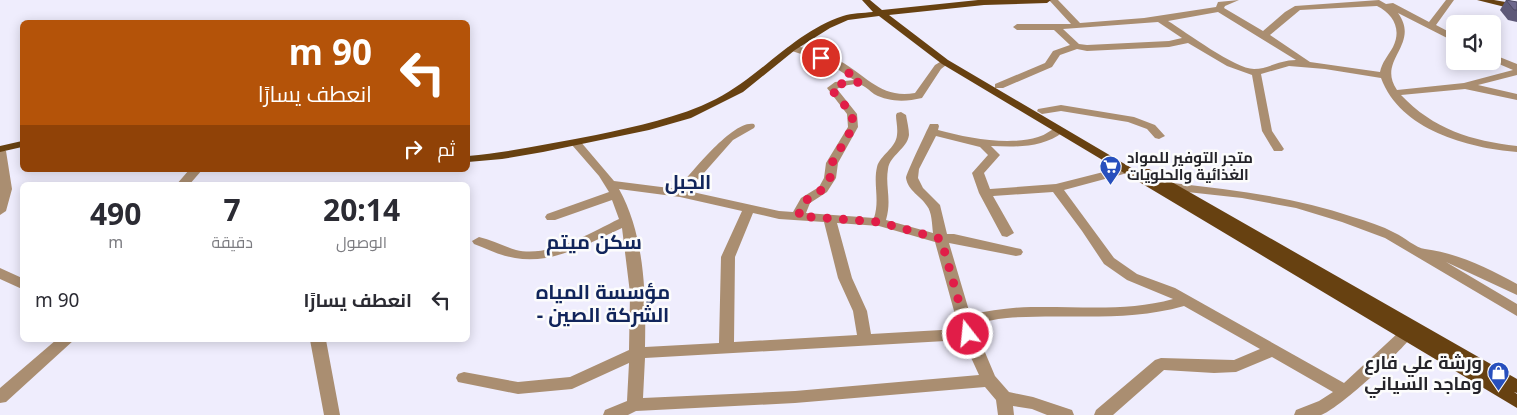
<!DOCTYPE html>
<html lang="ar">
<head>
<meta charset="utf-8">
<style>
  :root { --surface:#fff; --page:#f2f2f3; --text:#2b2b33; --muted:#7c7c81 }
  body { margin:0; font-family:"Noto Sans",Cairo,sans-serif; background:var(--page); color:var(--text); direction:rtl; height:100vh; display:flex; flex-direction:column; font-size:19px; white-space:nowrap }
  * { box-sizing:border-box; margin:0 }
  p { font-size:16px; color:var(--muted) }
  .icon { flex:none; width:28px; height:28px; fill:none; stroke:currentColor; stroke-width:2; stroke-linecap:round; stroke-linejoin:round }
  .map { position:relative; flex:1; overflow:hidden; direction:ltr }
  .sheet { position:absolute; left:20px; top:182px; width:450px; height:160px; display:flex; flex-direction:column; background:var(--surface); border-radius:8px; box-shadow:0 2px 12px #0003; direction:rtl }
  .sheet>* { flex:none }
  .top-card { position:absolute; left:20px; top:20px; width:450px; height:152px; border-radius:8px; box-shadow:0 2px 12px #0003; direction:rtl; background:#b45309; color:#fff; overflow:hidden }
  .tools { position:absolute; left:1446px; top:15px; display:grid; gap:10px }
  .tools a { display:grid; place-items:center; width:55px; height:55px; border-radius:8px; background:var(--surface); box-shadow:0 2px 12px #0003; font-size:25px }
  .pin { position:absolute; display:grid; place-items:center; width:42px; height:42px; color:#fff; margin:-21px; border:2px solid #fff; border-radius:50%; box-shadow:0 1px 5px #0007 }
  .me { position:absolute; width:55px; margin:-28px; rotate:344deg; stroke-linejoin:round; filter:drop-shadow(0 0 4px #0008) }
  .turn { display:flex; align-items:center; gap:18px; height:105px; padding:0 15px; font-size:22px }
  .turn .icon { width:65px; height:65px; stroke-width:2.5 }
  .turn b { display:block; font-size:35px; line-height:42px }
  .then { display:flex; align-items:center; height:48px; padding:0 15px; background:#0003; gap:10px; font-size:19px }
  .eta { display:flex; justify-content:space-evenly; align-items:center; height:85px; text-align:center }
  .eta b { font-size:30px; font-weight:700; line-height:35px }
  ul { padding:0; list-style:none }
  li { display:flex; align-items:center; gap:15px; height:65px; padding:0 15px }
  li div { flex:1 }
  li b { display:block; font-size:19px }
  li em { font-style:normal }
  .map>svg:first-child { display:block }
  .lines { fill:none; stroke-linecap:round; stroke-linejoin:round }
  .minor { fill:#aa8e71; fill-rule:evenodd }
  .major { fill:#674111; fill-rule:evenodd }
  .wall { fill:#5e5978 }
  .building { fill:#6d678c; stroke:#4c4862 }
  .route { stroke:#e11d48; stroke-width:9; stroke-dasharray:0 16.2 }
  .labels { text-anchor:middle; stroke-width:5; stroke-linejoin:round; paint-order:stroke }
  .poi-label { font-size:15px; font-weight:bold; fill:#25242a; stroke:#fcfcfc; text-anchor:start }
  .near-poi-label { font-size:18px; font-weight:bold; fill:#25242a; stroke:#fcfcfc; text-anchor:end }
  .district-label { font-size:20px; font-weight:bold; fill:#11255b; stroke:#fcfcfc }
</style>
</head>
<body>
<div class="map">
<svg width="1517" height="415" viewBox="0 0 1517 415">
  <rect width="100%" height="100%" fill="#efedfd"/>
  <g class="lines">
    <path class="minor" d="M1049 0H1058L1080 23 1144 18 1216 7 1218 2 1239 0 1225 6 1224 8 1263 31 1285 12 1295 6 1379 0 1386 4 1393 3 1429 22 1446 0H1454L1436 25 1455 35V42L1398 13C1421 45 1376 60 1397 90L1464 83 1513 70 1492 61V54L1517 64V75L1478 85 1517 94V100L1465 89 1401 95C1433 129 1472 141 1517 146V152C1468 148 1400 130 1381 78L1325 69 1289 66 1261 74 1272 131 1284 149 1282 151H1274L1262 131 1252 75 1227 66 1188 43 1169 47 1087 51 1077 49 1060 55 1052 67 1003 88H995V84L1045 63 1053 51 1070 45 1054 30H1017L1013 27 1017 24H1071ZM1377 6C1393 14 1402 29 1393 47 1388 56 1382 62 1380 72L1310 62 1270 35 1300 10ZM1218 12 1296 60C1279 60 1268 69 1254 69 1235 69 1186 32 1168 21ZM1158 22 1182 38 1169 41 1087 45 1079 44 1063 29Z
      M792 45C808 49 825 53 840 61 867 76 881 99 915 93L935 65 945 59 950 62 941 69 922 98C905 102 889 102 874 94 870 91 865 86 861 85 855 83 842 86 837 89L857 114 858 127 838 163 836 178 827 192 810 203 806 213 874 218C880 200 873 184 877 167 880 155 896 148 897 135 898 128 896 121 896 115L897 113 901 112 906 115C907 121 909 129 909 135 907 149 890 155 888 169 885 187 892 199 886 220L933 233C932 225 932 212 927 206 921 196 908 191 906 178 906 174 927 130 930 124H938L939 126 938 130C968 138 1008 146 1038 137 1046 135 1051 129 1059 127L1064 130 1063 132C1043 148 1016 147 991 146L1000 155 984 173 990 189 1056 184 1127 166 1131 168 1133 170 1131 172 1064 190 1114 258 1137 274 1175 288 1344 383 1399 332 1404 331 1409 332 1412 336C1403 350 1336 411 1321 415 1313 415 1302 415 1294 415L1296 410 1319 401 1333 392 1272 357 1236 372 1214 373 1164 370 1113 415H1094L1096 410 1155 360 1161 358 1234 360 1260 349 1184 306C1124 323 1068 313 1007 318 995 319 984 322 973 324L995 376 1009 392 1033 397 1072 410 1074 415H1047L1032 409 1013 406 1014 415H998L996 400 985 387 795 403 636 411 628 415H603L605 410 627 401 629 363 572 389 518 394 458 382 456 378 458 374 464 372 518 382 570 377 629 350 630 293 622 228C589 243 552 265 515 258 501 256 487 249 474 244L472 241 479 237C492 240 503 246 516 250 549 258 590 233 619 219L612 200 555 220H547L545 217 547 214 609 192 599 176 572 145 570 143 572 141H580L614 181 677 189C691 174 733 119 754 124L755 126 754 128 733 140 688 191 779 211 793 212 801 198 819 187 824 178 826 163 848 127 847 114 827 88 835 82 854 80 828 63 789 50 787 48ZM936 136 980 147 988 155 972 173 979 193 1002 236 1007 237 1014 233 993 196 1053 192 1082 231 1104 264 1127 280 1173 299C1127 312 1078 306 1031 307 1010 307 990 311 970 314L949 243 1016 256 1021 255 1023 252 1021 249 1016 248 954 234H947L940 205 923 188 918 178 919 169ZM619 189 680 197 742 211 721 257 719 343 645 347C646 295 645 236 619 189ZM753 213 779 219 824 222 838 278 853 311 857 335 734 342 735 257ZM837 223 879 226 935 242 959 329 871 334 867 311 852 278ZM963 340 979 375 795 391 643 398 645 358Z
      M1061 105 1134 117 1155 125 1165 136 1159 139 1155 138 1147 129 1128 122 1061 111 1042 114 1037 111 1038 109Z
      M0 148 6 151 12 189 6 211 0 215Z
      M189 170H202L189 185H176Z
      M1173 183C1234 190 1294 197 1353 217 1367 221 1382 226 1395 233 1404 237 1416 248 1425 249 1457 253 1488 268 1517 284V295L1446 262 1517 304V316L1385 238 1342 222 1296 208 1242 198 1169 190 1167 187 1169 184Z
      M0 268 22 278V289L0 279Z
      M56 340H74L6 402 0 403V388Z
      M310 340H326L340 415H324Z"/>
    <path class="major" d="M862 0H870L882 10 978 0H1051L1047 3 984 5 889 15 948 60 1140 173 1141 169H1149L1517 379V393L1514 392 1517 394V408L942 64 879 16 848 20 830 28 795 50 743 92 691 118 649 130 543 152 502 159 468 162V156C511 152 553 143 596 135 637 126 678 118 716 99 761 76 794 32 843 16 852 13 863 13 873 12Z
      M1477 0H1494L1517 4V10Z
      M22 141V147L0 152V146Z"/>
  </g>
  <path class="wall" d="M1506 0 1517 2V22L1508 20 1500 10Z"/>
  <path class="building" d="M1506 0 1517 2V10H1514Z"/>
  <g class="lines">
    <path class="route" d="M821 58 836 63 860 82 839 84 832 88V90L852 114 853 127 832 163 830 178 823 189 805 201 798 216 879 222 941 239 968 334"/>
  </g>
  <defs>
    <symbol id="supermarket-pin" viewBox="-11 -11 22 30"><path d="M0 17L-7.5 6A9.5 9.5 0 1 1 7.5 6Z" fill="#274fbd" stroke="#fcfcfc"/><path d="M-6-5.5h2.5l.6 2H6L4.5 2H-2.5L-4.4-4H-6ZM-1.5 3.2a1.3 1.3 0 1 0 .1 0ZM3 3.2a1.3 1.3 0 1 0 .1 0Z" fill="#fff"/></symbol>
    <symbol id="shop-pin" viewBox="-11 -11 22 30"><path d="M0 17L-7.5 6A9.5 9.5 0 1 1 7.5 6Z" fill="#274fbd" stroke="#fcfcfc"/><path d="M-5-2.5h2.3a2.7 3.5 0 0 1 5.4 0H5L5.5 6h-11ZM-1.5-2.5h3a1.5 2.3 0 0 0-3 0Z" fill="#fff"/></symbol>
  </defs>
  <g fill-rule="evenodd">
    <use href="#supermarket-pin" x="1098" y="154" width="25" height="34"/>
    <use href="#shop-pin" x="1486" y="360" width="25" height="34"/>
  </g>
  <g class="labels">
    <g class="poi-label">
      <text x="1127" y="163">متجر التوفير للمواد<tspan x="1127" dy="17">الغذائية والحلويات</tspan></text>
    </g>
    <g class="near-poi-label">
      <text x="1482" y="369">ورشة علي فارع<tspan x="1482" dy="21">وماجد السياني</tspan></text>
    </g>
    <g class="district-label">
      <text x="688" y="189">الجبل</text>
      <text x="594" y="249">سكن ميتم</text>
      <text x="603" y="299">مؤسسة المياه<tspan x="603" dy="23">- الشركة الصين</tspan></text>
    </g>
  </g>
</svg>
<div class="tools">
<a><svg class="icon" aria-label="sound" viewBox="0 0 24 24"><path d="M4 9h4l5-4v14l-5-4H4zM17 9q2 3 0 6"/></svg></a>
</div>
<div class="pin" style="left:821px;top:58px;background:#d93025"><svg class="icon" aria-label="arrive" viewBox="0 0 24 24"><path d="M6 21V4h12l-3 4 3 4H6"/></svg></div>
<svg class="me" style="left:968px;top:334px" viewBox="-20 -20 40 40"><circle r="17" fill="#e11d48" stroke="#fff" stroke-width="3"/><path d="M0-11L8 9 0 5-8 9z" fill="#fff"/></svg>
<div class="top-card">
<div class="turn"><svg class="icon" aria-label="left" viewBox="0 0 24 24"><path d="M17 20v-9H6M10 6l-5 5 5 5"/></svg><div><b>90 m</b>انعطف يسارًا</div></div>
<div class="then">ثم<svg class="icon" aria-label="right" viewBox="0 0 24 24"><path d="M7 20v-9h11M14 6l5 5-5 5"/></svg></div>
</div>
<section class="sheet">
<div class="eta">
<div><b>20:14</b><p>الوصول</p></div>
<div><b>7</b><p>دقيقة</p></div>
<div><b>490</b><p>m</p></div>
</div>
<ul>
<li><svg class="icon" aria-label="left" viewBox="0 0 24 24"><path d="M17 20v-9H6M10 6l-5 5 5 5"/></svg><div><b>انعطف يسارًا</b></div><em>90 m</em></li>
</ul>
</section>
</div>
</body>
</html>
